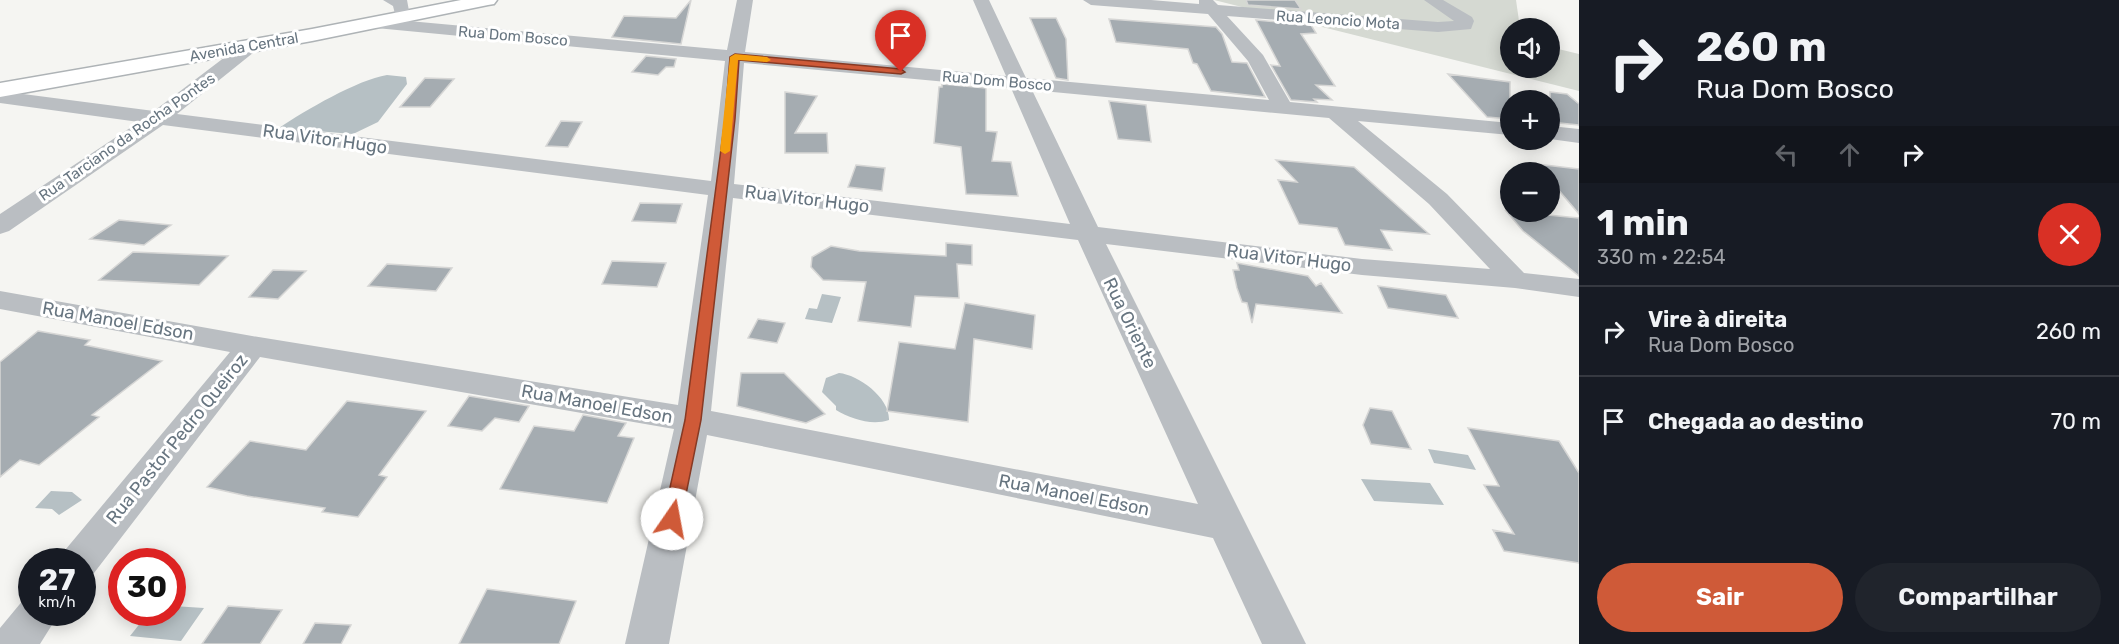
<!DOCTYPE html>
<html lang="pt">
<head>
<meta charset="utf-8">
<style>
  :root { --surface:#171b24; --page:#20242c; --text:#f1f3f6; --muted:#9ea1a6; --line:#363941; --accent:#cf5a38 }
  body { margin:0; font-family:Rubik,sans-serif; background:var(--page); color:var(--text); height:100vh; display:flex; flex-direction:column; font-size:22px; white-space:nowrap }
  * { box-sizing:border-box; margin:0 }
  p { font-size:20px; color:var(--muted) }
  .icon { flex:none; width:33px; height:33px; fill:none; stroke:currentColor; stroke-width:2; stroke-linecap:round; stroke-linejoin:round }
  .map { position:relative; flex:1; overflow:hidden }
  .panel { display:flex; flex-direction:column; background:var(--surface); width:540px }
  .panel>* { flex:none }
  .banner { background:#171b24; color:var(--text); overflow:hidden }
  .fabs { position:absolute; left:1500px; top:18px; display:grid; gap:12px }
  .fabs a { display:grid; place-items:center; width:60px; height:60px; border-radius:50%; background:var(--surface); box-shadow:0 3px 15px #0003; font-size:30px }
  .speed { position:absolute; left:18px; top:548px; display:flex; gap:12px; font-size:30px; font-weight:700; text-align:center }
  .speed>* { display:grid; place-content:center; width:78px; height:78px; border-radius:50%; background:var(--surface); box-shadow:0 3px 15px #0003; line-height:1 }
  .speed small { font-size:15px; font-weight:400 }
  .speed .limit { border:9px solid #d22; background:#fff; color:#111 }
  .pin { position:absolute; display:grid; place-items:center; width:51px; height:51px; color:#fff; margin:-62px -26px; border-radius:50% 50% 50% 0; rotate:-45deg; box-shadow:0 0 6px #0007 }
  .pin .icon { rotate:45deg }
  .me { position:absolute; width:66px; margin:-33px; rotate:12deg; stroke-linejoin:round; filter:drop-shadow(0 0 4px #0008) }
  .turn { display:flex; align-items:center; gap:21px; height:126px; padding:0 18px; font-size:27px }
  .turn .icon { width:78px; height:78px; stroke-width:2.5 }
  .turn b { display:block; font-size:42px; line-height:51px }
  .lanes { display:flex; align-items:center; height:57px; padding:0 18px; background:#0003; justify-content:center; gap:30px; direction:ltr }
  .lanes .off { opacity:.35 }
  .round { display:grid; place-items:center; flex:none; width:63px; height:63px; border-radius:32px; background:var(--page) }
  .overview { display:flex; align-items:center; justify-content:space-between; height:102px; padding:0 18px }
  h1 { font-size:36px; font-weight:700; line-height:45px }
  .cta { display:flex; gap:12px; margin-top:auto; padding:12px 18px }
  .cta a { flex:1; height:69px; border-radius:36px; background:var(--accent); color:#fff; font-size:24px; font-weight:700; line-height:69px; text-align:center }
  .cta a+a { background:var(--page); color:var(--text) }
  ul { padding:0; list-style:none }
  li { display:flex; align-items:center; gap:18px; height:90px; padding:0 18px; border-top:2px solid var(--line) }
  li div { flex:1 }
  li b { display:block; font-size:22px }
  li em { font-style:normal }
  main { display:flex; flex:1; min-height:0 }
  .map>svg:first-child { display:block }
  .green { fill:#d5d9d2 }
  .water { fill:#b6c0c4 }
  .building { fill:#a5acb1; stroke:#d6d6d5; stroke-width:1.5 }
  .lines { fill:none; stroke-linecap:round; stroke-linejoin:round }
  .major-casing { stroke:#aeb3b6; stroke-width:3 }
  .minor { fill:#babec2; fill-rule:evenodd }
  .major { fill:#fff; fill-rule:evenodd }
  .route { fill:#cf5a38; stroke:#873a24; stroke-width:1.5 }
  .slow { fill:#f59e0b }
  .labels { text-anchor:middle; stroke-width:6; stroke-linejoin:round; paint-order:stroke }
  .far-street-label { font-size:15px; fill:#677580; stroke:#fff }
  .street-label { font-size:18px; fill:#677580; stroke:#fff }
</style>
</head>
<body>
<main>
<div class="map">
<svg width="1579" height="644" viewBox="0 0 1579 644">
  <rect width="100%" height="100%" fill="#f5f5f2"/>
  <path class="green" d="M1214 0H1516L1520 28H1510V68H1550V47L1579 54V91Z"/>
  <path class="water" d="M387 75 406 77 407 84 378 122 353 134 279 128C306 110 357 80 387 75Z
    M822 294 841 297 832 323 805 319 809 308 817 309Z
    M839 373C859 375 890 398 889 420 872 426 851 419 836 410V406L822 392 826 378Z
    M1428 449 1468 455 1476 470 1434 463Z
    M1361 479 1430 483 1444 505 1374 501Z
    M51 491 72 492 82 500 59 515 52 509 35 508Z
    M173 606 204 608 181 641 130 636 149 612H172Z"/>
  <path class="building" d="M691 0 681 44 612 37 624 16 676 18Z
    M1246 0H1295L1301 9 1248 5Z
    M1030 18H1056L1066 39 1068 80 1056 78Z
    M1109 19 1216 27 1222 34 1232 62 1247 63 1265 97 1211 91 1197 64 1193 63 1188 49 1116 42Z
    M1256 20 1311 25 1316 33 1301 34 1335 86 1316 85 1332 100 1314 99 1317 102 1291 100 1271 65 1280 66Z
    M646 56 676 59 674 67H666L658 75 632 72Z
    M1448 74 1510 82V119L1487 117Z
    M425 78 454 79 430 107H400Z
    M942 84 986 88V131L997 132 992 161 1011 162 1018 196 966 194 961 147 934 143 939 87H942Z
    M785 92 817 96 795 133H827L828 153H785Z
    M1550 92 1567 94 1579 104V125L1550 122Z
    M1109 101 1146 105 1151 142 1118 139Z
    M561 121 582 122 568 147 546 146Z
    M1276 160 1354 167 1429 234 1381 230 1392 250 1345 245 1337 228 1299 224 1278 180 1297 182Z
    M1536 164 1579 169V214L1550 180V172H1543Z
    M856 165 885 168 882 191 848 187Z
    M640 203 682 204 676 223 632 221Z
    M1506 211 1579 218V276L1523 231Z
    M119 220 171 225 144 245 90 239Z
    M946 243 972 245V265L957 264 959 298 915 296 911 327 858 321 866 282 823 280 811 267 812 257 831 246 859 251 946 256Z
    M133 252 228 256 199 285 99 280Z
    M612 261 666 263 657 287 602 284Z
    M1237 263 1308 276 1316 286 1321 283 1342 313 1256 304 1252 323 1247 303 1242 302 1237 288 1233 270H1239Z
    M387 264 452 268 436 291 368 286Z
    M273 270 306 271 278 299 249 297Z
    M1378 286 1446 295 1458 318 1388 308Z
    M965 303 1035 315 1032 349 974 339 968 422 887 411 899 342 955 349Z
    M758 319 785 323 777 343 748 338Z
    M38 331 90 340 85 345 162 361 92 415 99 417 39 465 20 460 0 477V362Z
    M741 373H784L825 414 806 423 737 406Z
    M469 396 529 406 519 422 495 418 482 431 448 426Z
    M347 401 426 411 379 475 387 477 358 517 322 512 325 508 247 496 207 487 250 441 306 450Z
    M1370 408 1392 411 1411 449 1371 444 1363 425Z
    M583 415 626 423 618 436 634 438 607 503 500 489 534 426 574 431Z
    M1468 428 1559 441 1579 473V563L1504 551 1493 530 1514 534 1484 485 1499 486Z
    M487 589 576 601 559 644H459Z
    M228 606 282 610 260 644H202Z
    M315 623 351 625 341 644H303Z"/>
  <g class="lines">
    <defs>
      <path id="major" d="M461 0H497L494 4 488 5 312 41 0 97V83L312 29Z"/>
    </defs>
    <use href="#major" class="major-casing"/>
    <path class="minor" d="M383 0H407L409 11 401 16 395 14 393 6Z
      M737 0H753L745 52 1006 76 973 0H989L1026 78 1269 100 1248 61 1208 14 1091 5 1083 0H1151L1199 4V0H1213L1218 5 1438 22 1454 21 1424 0H1443L1472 17 1474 21 1471 29 1438 32 1227 16 1263 55 1290 102 1510 123V135L1358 121 1447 194 1524 273 1579 279V297L1515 288 1362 275 1106 244 1306 644H1262L1213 538 707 435 669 644H625L674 429 260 357 94 573 82 577V561H60L66 549 230 352 0 309V291L252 336 678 405 708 195 163 125 9 231 0 234V214L139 122 0 103V91L154 111 246 41H258L261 45 258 49 177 114 711 181 725 61 376 28 370 27 368 23 370 19 376 18 727 50ZM744 63 1011 88 1070 224 734 184ZM1032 90 1329 118 1429 204 1490 269 1362 259 1098 227ZM733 198 1078 240 1198 504 711 411Z
      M1550 126 1579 129V143L1550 139Z
      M32 596V612H60L40 644H0V628L24 599Z"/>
    <use href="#major" class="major"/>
  </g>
  <path class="route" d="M735 54 901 69 905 72 901 74 739 60 735 119 701 420 681 519 678 524 672 526 666 524 663 519 685 420 725 119 730 57Z"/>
  <path class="slow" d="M735 54 767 57 771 60 767 62 738 60 730 151 725 154 720 151 730 57Z"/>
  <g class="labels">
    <g class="far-street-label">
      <text transform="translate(1338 20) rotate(4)" y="5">Rua Leoncio Mota</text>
      <text transform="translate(513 36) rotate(5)" y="5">Rua Dom Bosco</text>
      <text transform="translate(244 47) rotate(-10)" y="5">Avenida Central</text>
      <text transform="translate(997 81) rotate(5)" y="5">Rua Dom Bosco</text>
      <text transform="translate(127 137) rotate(-35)" y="5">Rua Tarciano da Rocha Pontes</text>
    </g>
    <g class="street-label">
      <text transform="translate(325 139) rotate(8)" y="6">Rua Vitor Hugo</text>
      <text transform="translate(807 199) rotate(7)" y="6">Rua Vitor Hugo</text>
      <text transform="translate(1289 258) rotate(7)" y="6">Rua Vitor Hugo</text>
      <text transform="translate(118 321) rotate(10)" y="6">Rua Manoel Edson</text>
      <text transform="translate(1130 323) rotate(64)" y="6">Rua Oriente</text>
      <text transform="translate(597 404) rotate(10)" y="6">Rua Manoel Edson</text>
      <text transform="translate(177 439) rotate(-51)" y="6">Rua Pastor Pedro Queiroz</text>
      <text transform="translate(1074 495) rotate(11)" y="6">Rua Manoel Edson</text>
    </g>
  </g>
</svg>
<div class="fabs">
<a><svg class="icon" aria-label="sound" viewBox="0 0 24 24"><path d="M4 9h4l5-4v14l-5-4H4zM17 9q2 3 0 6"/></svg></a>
<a>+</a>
<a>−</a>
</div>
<div class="speed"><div>27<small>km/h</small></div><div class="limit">30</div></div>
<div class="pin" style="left:901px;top:72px;background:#d93025"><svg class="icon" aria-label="arrive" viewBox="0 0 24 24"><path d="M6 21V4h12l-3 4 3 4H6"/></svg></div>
<svg class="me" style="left:672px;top:519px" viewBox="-20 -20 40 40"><circle r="19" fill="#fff"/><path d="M0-13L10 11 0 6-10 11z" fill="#cf5a38"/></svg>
</div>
<section class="panel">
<div class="banner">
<div class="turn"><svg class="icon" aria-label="right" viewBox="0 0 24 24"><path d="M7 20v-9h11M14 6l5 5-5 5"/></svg><div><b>260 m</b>Rua Dom Bosco</div></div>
<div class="lanes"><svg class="icon off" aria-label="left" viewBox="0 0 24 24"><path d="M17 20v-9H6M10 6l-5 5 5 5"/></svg><svg class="icon off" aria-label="ahead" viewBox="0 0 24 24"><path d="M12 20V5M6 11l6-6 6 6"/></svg><svg class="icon" aria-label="right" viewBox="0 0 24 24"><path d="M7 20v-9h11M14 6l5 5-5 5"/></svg></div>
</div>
<div class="overview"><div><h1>1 min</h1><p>330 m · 22:54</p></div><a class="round" style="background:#d93025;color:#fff"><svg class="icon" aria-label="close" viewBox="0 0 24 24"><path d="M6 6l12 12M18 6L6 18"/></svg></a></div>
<ul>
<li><svg class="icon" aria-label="right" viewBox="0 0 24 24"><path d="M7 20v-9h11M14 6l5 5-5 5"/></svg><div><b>Vire à direita</b><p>Rua Dom Bosco</p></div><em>260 m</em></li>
<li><svg class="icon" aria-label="arrive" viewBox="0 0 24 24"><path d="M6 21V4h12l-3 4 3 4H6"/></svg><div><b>Chegada ao destino</b></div><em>70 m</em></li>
</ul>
<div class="cta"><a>Sair</a><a>Compartilhar</a></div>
</section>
</main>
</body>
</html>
